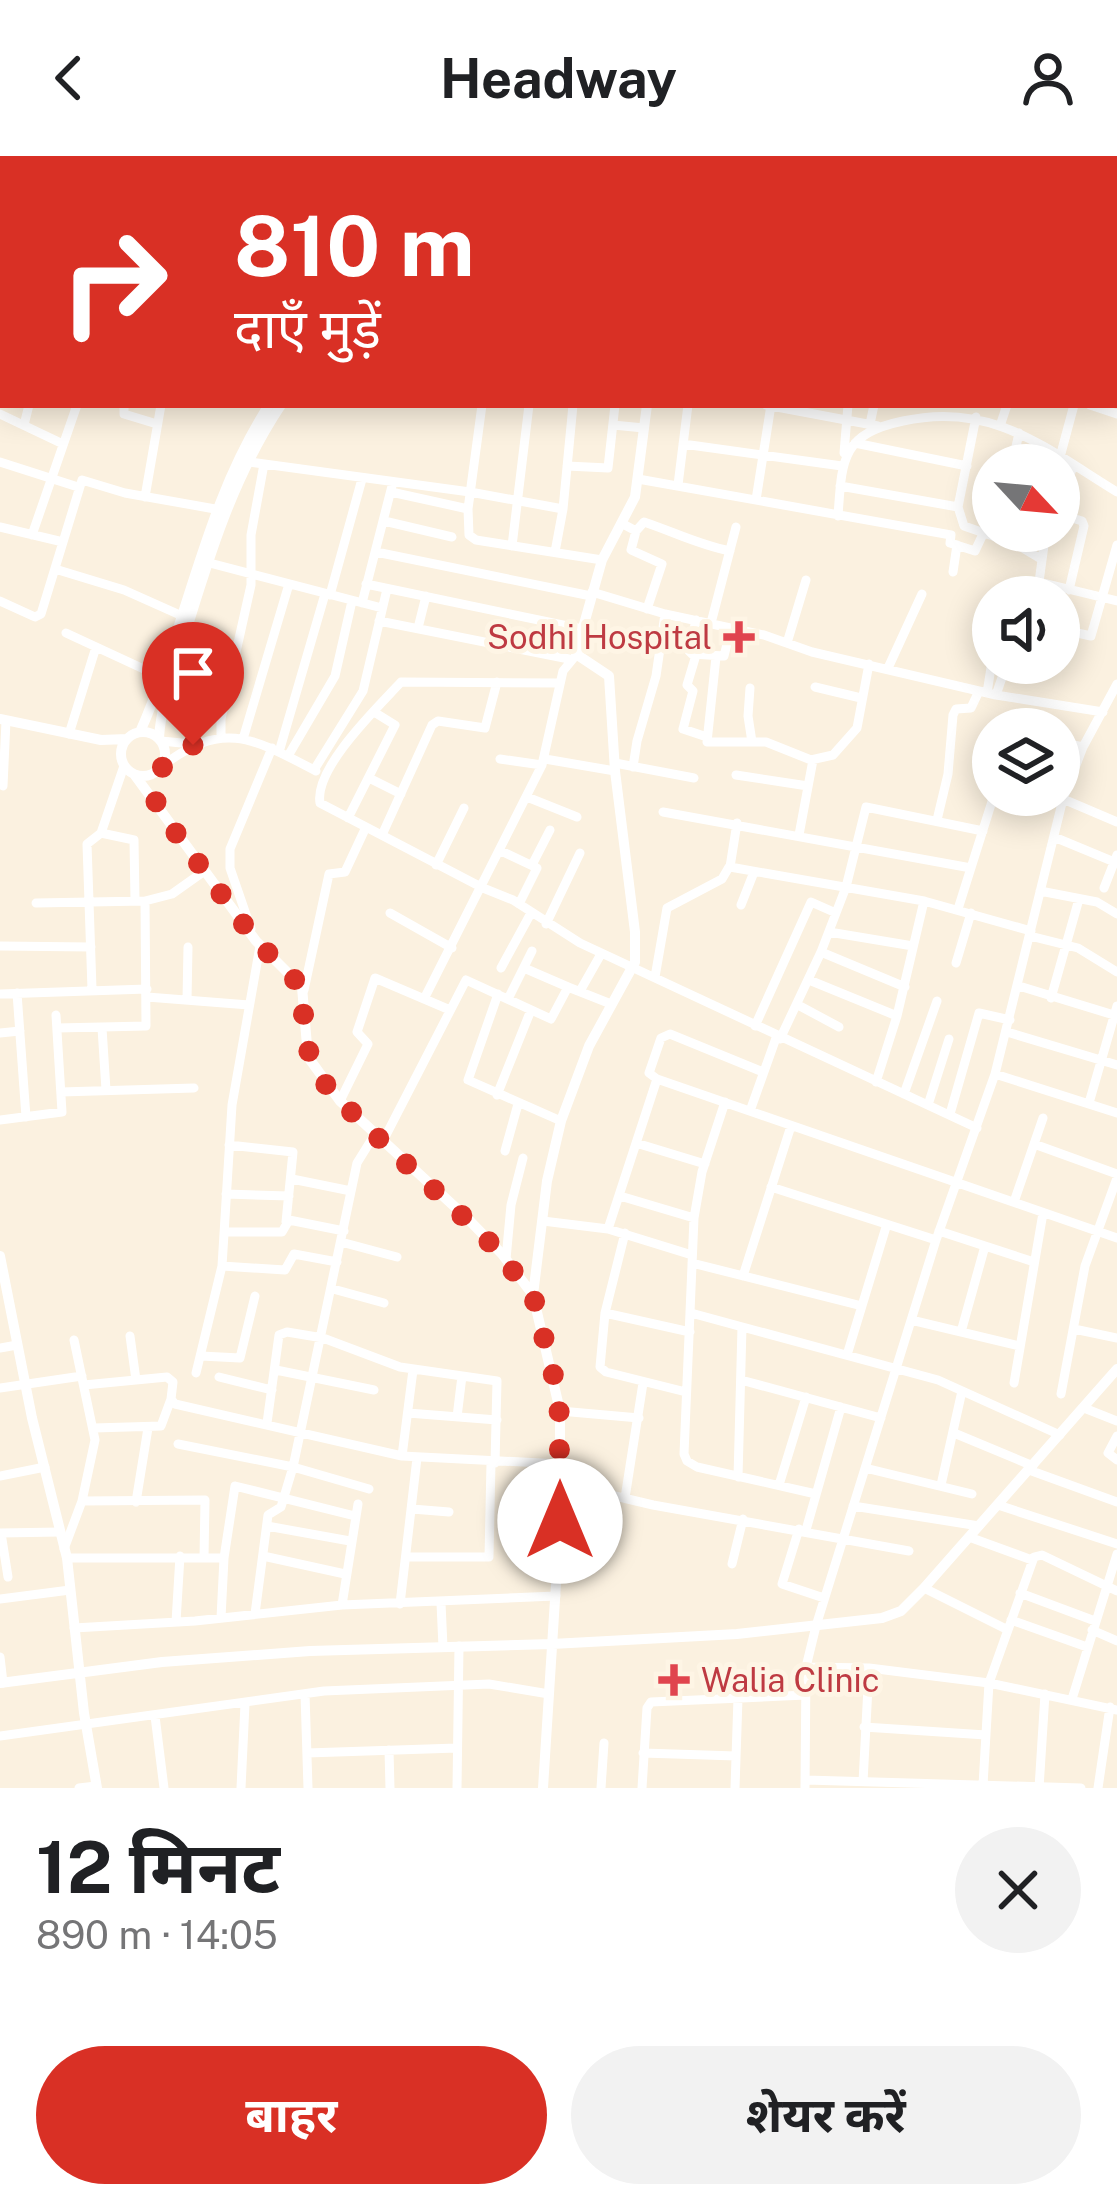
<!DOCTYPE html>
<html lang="hi">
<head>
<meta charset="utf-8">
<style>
  :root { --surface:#fff; --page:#f2f2f2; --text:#202124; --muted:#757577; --accent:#d93025 }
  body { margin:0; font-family:"Public Sans","Noto Sans Devanagari",sans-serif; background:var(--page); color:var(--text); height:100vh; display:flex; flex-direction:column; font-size:45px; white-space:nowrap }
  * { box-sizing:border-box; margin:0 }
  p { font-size:39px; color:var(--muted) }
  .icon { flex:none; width:66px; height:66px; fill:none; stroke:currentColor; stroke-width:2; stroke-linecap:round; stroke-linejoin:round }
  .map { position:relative; height:1632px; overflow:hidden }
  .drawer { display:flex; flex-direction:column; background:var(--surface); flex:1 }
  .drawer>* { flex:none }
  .banner { position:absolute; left:0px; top:0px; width:1119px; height:252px; box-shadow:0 6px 30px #0003; background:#d93025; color:#fff; overflow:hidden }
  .needle { width:78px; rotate:116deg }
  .tools { position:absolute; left:972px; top:288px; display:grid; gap:24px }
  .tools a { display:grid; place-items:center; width:108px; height:108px; border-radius:50%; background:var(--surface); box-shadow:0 6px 30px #0003; font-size:60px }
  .pin { position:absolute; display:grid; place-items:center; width:102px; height:102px; color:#fff; margin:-123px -51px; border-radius:50% 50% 50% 0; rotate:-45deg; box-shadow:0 0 12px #0007 }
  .pin .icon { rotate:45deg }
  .me { position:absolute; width:132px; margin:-66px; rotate:0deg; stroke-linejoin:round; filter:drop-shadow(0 0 9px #0008) }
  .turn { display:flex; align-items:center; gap:42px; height:252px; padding:0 36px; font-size:54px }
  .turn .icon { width:156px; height:156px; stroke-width:2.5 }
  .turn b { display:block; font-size:84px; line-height:102px }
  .round { display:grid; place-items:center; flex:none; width:126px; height:126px; border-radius:63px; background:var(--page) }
  .head { display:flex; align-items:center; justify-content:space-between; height:204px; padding:0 36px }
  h1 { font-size:72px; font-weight:700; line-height:90px }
  .button { display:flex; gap:24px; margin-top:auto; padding:24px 36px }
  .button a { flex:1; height:138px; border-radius:72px; background:var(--accent); color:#fff; font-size:48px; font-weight:700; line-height:138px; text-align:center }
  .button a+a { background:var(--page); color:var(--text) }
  header { display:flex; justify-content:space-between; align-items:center; height:156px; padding:0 36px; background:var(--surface); font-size:54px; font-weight:700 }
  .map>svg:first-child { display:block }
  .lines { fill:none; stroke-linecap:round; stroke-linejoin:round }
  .minor { stroke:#fff; stroke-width:9 }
  .tertiary { stroke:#fff; stroke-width:10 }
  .route { stroke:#d93025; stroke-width:21; stroke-dasharray:0 37.8 }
  .health-dot { fill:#e0444e; stroke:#fef5e5; stroke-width:4.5 }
  .labels { text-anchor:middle; stroke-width:10; stroke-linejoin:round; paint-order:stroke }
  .health-label { font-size:33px; fill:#be3a42; stroke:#fef5e5; text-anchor:end }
</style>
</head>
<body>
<header><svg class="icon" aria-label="back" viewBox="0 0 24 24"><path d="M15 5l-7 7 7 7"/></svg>Headway<svg class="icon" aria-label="person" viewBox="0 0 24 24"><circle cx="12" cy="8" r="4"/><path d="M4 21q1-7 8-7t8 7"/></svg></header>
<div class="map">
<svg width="1117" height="1632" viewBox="0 0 1117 1632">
  <rect width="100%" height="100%" fill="#fbf1e0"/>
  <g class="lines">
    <path class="minor" d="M782 0 811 3
      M1031 0 1047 3
      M51 3 52 0
      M73 3 74 0
      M125 3 126 0
      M205 3 206 0
      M260 3V0
      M307 3 308 0
      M725 3V0
      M863 3V0
      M929 3V0
      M1067 3V0
      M0 17 3 18
      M1116 79 1117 75
      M1116 157 1117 158
      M0 165 1 160
      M0 195 3 196
      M124 249V258L157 268
      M482 249 468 353 469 379 476 384 602 404
      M766 249 878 270
      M1090 249 1117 258
      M0 258 63 288
      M976 261 958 351 964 370 1016 388 1041 403
      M870 268 874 249
      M24 269 29 249
      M613 269 644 272
      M1000 270 1007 249
      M855 287 967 310
      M683 288 842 310
      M844 297 848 249
      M1060 301 1074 249
      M242 305 470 336 563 353
      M0 306 78 331
      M1012 309 1019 277
      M567 310 608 312 615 249
      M638 323 951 379 950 387 975 395 983 378
      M678 329 688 249
      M840 330 958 351
      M391 336 468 353
      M145 341 161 249
      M756 344 771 249
      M1059 352 1073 310
      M1059 358 1082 365 1084 370 1069 434
      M838 360C842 304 841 278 903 265 992 245 1045 292 1117 336
      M384 365 452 381
      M623 368 636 375 644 366C674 376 699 389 730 395
      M0 371 63 386
      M636 375 631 394 662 408 647 453
      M1046 375 1039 426 1117 445
      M32 379 77 249
      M512 390 529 249
      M376 396 591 440
      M555 396 563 353 573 249
      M202 405 382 452
      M55 413 124 434 180 459
      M953 416 957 389
      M366 428 582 473
      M592 436 665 458 764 479 812 496 996 539 1103 556
      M330 439 362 323
      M0 445 35 461 41 458 82 324 125 337 215 353
      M362 447 393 326
      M696 464 689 495 692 498 724 500 731 472
      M379 465 569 503
      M711 467 736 371
      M418 472 426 440
      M1059 473 1091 480 1117 389
      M66 477 161 521
      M787 487 806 424
      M696 499 687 529 693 535 683 573 707 581
      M716 501 707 586H766L811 604 833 599 857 572 869 508
      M888 512 922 438
      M560 527 401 526C378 551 314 612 320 647L483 732 513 744 580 787 977 972
      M815 531 861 542
      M750 532 748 560 752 586
      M987 537 993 499
      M996 539 1007 507
      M69 578 96 491
      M221 582V563L251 429V379L264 308
      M243 583 289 428
      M161 585 192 588
      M1059 586 1083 591
      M279 596 325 438
      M288 600 335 520 352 445
      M500 603 542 609
      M545 603 615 615
      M615 607 694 622
      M124 610 101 677 134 684 135 745
      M161 611C223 563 253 582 316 615
      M633 611 637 585 656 520 665 458
      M314 614 363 535 387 433
      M736 619 808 630
      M369 622 401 638
      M3 630 6 565
      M527 641 577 661
      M1063 643 1117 666
      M663 656 971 712
      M348 662 395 569 374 556
      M937 664 948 618 953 559 956 553 971 552 979 535
      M737 667 730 711 924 745 1031 775
      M382 679 432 569 438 565 485 572 497 526
      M799 679 813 604
      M1054 681 1117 707
      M501 695 537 712 519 748
      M436 709 464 652
      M532 709 550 674
      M1104 732 1117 699
      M1040 735 1097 746 1117 758
      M36 747 145 745 172 738 203 716
      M741 749 754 716
      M958 753 994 639
      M390 757 452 792
      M546 768 580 697
      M251 773 230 712V693L272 592
      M829 776 913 790
      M1030 780 1078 792 1117 816
      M0 790 91 791
      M821 796 905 831
      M956 807 971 757
      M501 812 531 757
      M524 812 568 831
      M655 821 667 752 722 723 729 711
      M809 824 897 860
      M1019 830 1117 860
      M92 833 87 688 101 677
      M304 834 329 718 345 716 366 671
      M580 835 601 798
      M17 837 26 961
      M0 838 147 833
      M498 838 468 924 561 965
      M147 841 249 849
      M1051 842 1079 743
      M424 843 542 609 563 515 577 498
      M508 843 532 795
      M187 844 188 791
      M798 849 839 871
      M755 870 811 746 836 757
      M57 872 146 870 145 745
      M102 872 106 934
      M1007 876 1117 909
      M0 877 20 875
      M780 883 821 796 846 731 866 651 983 675
      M763 916 670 878 661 882 649 917 657 923 1117 1082
      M995 918 1117 957
      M876 926 897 860 924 745
      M61 936 194 932
      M904 938 937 845
      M497 939 531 854
      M340 945 368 888 357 876 375 822 450 854
      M725 946 702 1016 694 1062 684 1298 687 1305 697 1311 816 1338
      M1089 947 1117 850
      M928 949 949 883
      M750 955 776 882
      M950 958 979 857 1010 864
      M0 964 62 956 56 859
      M383 985 466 824 551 863 568 831 611 848
      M636 987 705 1008
      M1034 988 1117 1018
      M229 989 293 996 286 1066
      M505 995 518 948
      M292 1023 351 1035
      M771 1031 936 1084
      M226 1038 289 1040
      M620 1040 694 1062
      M1014 1046 1043 962
      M543 1065 608 1073 692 1099
      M608 1073 657 923
      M939 1075 1034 1106
      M224 1076H282L289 1064 344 1075
      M625 1077 605 1157 600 1211 606 1216 686 1236
      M341 1086 397 1101
      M506 1103 511 1049 523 1002
      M692 1107 862 1150
      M222 1110 285 1114 294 1098 337 1106
      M743 1120 791 970
      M333 1133 384 1147
      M605 1157 690 1176
      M691 1157 938 1224 1060 1279
      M911 1164 1020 1190
      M1074 1173 1117 1182
      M961 1176 985 1090
      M130 1180 136 1224
      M0 1192 17 1189
      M847 1199 886 1071
      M201 1200 240 1202 255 1140
      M276 1214 374 1234
      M196 1217 222 1110 232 949 260 790
      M219 1221 272 1234
      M741 1224 881 1262
      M1014 1227 1043 1057
      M84 1229 167 1221 173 1226 171 1243 175 1248 402 1300 560 1308
      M0 1232 82 1220
      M1061 1238 1085 1110 1117 1022
      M1084 1252 1117 1265
      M560 1255 639 1262
      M408 1257 497 1264
      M457 1261 462 1220
      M267 1267 279 1179 287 1176 323 1182 400 1211 497 1225 495 1307
      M94 1272 161 1270 171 1243
      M954 1277 1033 1310
      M1117 1280 1108 1297 1117 1304
      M178 1288 293 1311 369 1333
      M402 1300 413 1214
      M865 1312 972 1338
      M1029 1314 1117 1346
      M0 1320 45 1311
      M738 1321 742 1171
      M560 1327 653 1349 909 1395
      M779 1329 806 1241
      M941 1329 962 1235
      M625 1342 643 1227
      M82 1345 205 1344 204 1402
      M136 1346 148 1272
      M998 1349 1117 1388
      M853 1350 979 1370
      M412 1353 449 1356
      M267 1370 350 1385
      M799 1373 782 1428 824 1442
      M806 1374 841 1251
      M0 1377 60 1376
      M1 1377 8 1421
      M969 1381 1032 1404
      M64 1393 82 1345 95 1284 74 1184
      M263 1400 345 1418
      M406 1401H489L491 1307
      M67 1402H224
      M732 1408 743 1363
      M924 1432 1008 1474
      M1020 1437 1095 1465
      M0 1443 70 1434
      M441 1447 443 1491
      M400 1448 417 1302
      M342 1449 358 1348
      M255 1458 268 1359 281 1351 293 1311 357 1007 375 978
      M221 1462 224 1402 235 1330 355 1360
      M1011 1464 1087 1491
      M176 1466 180 1400
      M74 1472 195 1465 342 1449 556 1440
      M1092 1474 1117 1485
      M0 1501 3 1527
      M806 1511 869 1512 989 1527 1117 1554
      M305 1538 308 1632
      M1072 1543 1117 1398
      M155 1560 164 1632
      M864 1571 986 1579
      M0 1580 324 1535 489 1528 549 1538
      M389 1594 390 1632
      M307 1597 457 1592
      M643 1597 736 1600
      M806 1624 1081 1632
      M863 1626 869 1512
      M983 1629 989 1527 1034 1401 1042 1399 1117 1435
      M79 1632 96 1630
      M241 1632 245 1548
      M457 1632 459 1490
      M601 1632 604 1587
      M642 1632 647 1552 651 1546 806 1539
      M735 1632 738 1542
      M805 1632 806 1511 816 1470 936 1084 995 918 1063 643 1083 591 1117 528
      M1039 1632 1045 1538
      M1098 1632 1110 1551"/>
    <path class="tertiary" d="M450 3 453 0
      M464 3 467 0
      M677 3 678 0
      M0 563 101 584 127 583
      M121 598a22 22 0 1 1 44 0a22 22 0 1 1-44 0Z
      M140 576C188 467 204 350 269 249
      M159 582C161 548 174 515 184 482 209 400 233 321 281 249
      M134 618 256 785 302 831 308 901 340 945 468 1063 502 1098 533 1139 560 1255V1365L543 1632
      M0 1100 32 1262 67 1402 84 1557 97 1632
      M533 1139 547 1025 561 965 589 890 635 806V776L615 615 609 520 579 500 577 493 602 404 635 341 647 249
      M0 1527 162 1506 310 1495 552 1488 737 1478 882 1462 901 1455 924 1432 1117 1213"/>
  </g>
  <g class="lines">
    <path class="route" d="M193 589 156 616V650L256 785 302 831 305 885 318 920 358 963 485 1081 533 1139 559 1241 560 1365"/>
  </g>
  <g class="health-dot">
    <path d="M733 463h12v12h12v12h-12v12h-12v-12h-12v-12h12z"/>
    <path d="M668 1506h12v12h12v12h-12v12h-12v-12h-12v-12h12z"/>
  </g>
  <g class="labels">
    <g class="health-label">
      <text x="712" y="493">Sodhi Hospital</text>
      <text x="701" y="1536" text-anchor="start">Walia Clinic</text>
    </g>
  </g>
</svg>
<div class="tools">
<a><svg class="needle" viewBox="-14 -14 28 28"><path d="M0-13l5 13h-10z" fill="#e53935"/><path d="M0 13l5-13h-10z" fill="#757577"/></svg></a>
<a><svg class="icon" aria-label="sound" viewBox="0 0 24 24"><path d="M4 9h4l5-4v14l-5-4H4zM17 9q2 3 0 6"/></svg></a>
<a><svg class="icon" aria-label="layers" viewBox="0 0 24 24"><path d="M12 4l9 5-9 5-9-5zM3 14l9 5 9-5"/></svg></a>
</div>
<div class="pin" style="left:193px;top:589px;background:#d93025"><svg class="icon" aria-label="arrive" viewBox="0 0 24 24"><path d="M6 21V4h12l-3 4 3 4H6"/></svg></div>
<svg class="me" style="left:560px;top:1365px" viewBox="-20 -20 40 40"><circle r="19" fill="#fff"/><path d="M0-13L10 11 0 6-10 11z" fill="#d93025"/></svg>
<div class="banner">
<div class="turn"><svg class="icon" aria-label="right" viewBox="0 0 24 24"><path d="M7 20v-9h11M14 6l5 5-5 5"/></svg><div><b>810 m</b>दाएँ मुड़ें</div></div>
</div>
</div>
<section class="drawer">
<div class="head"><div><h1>12 मिनट</h1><p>890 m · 14:05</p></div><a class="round"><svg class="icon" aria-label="close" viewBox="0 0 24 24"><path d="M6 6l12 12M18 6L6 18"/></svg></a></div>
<div class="button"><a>बाहर</a><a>शेयर करें</a></div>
</section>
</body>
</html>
